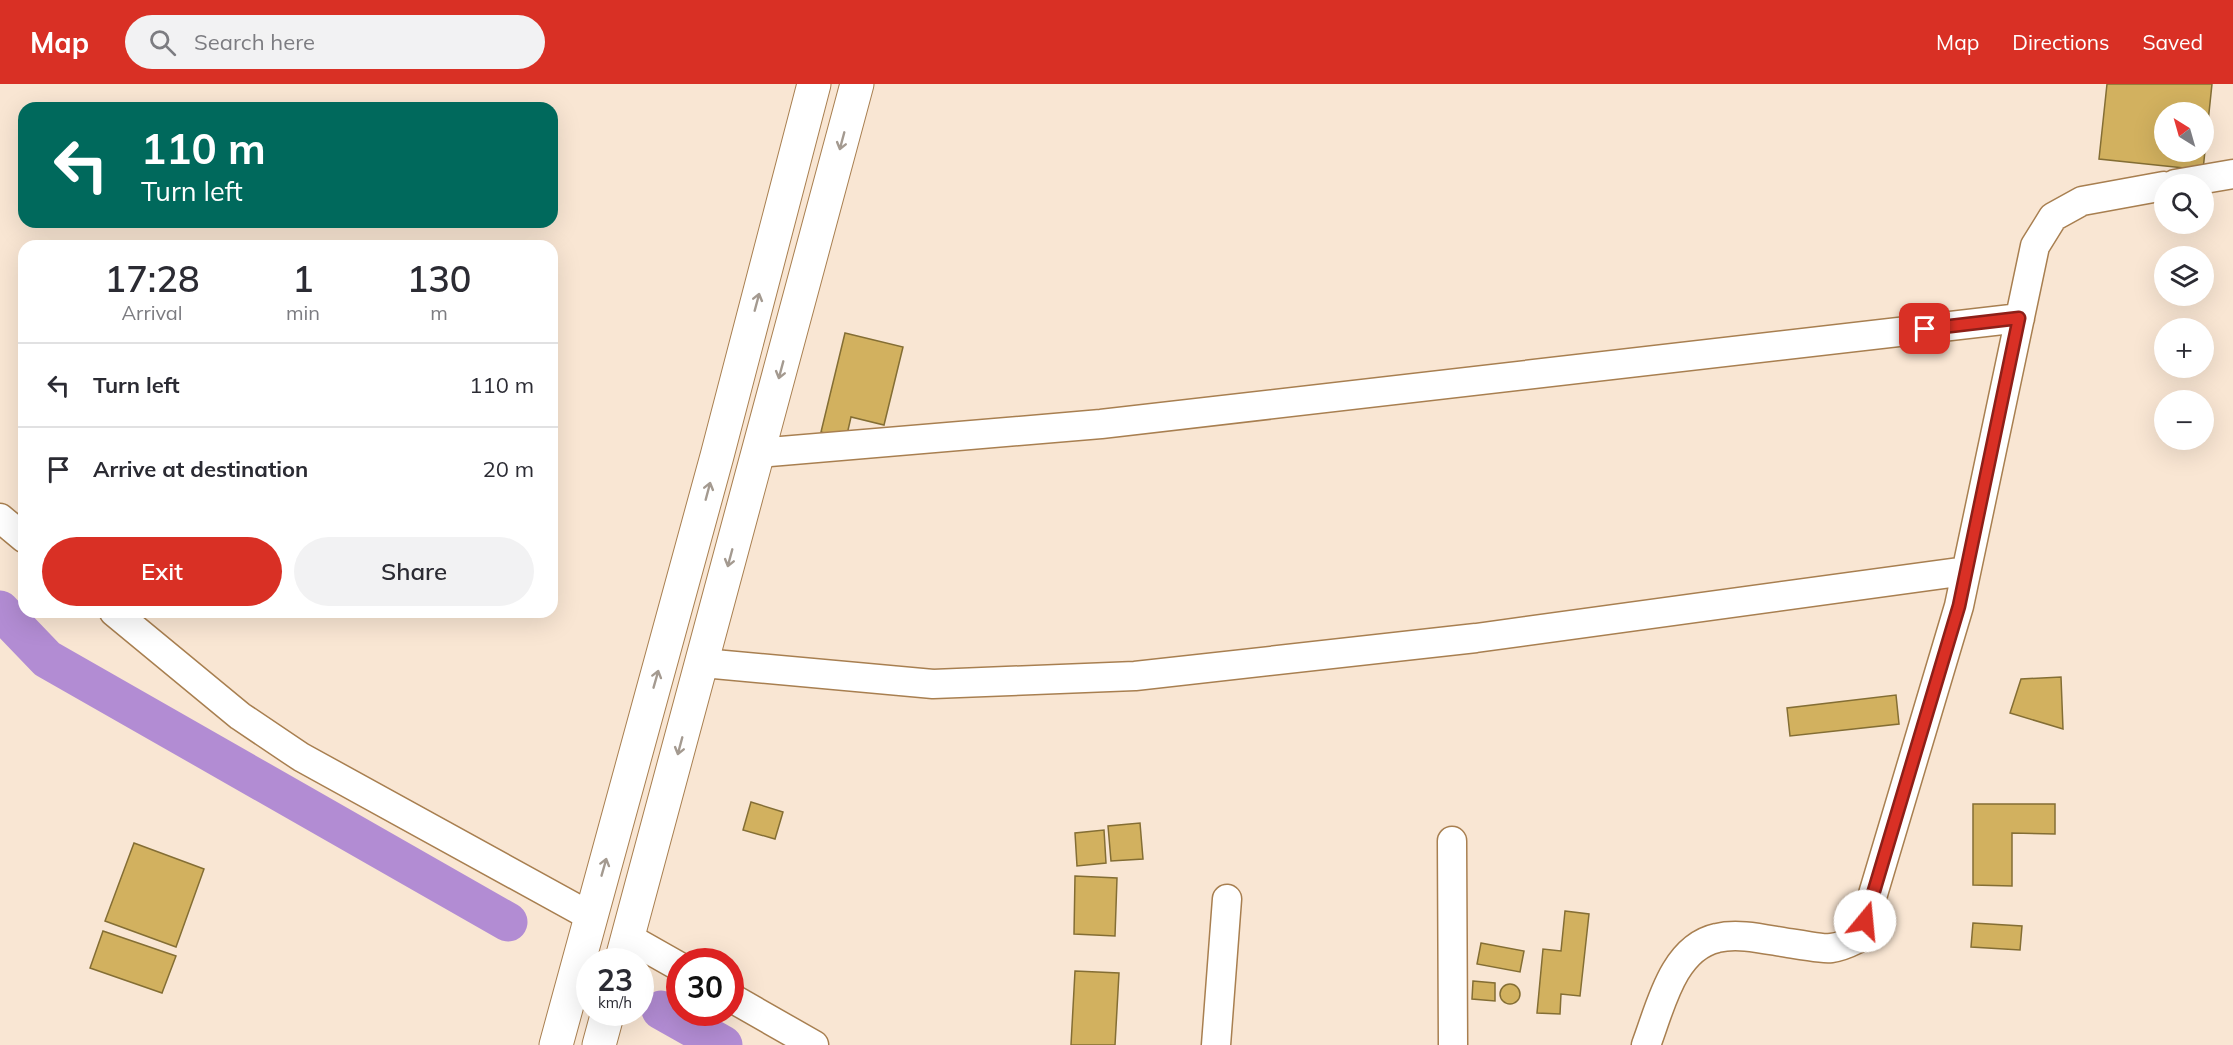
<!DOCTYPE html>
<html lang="en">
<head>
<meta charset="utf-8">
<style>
  :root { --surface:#fff; --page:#f2f2f3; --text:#2b2b33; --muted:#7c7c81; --line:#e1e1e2; --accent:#d93025 }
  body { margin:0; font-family:Mulish,sans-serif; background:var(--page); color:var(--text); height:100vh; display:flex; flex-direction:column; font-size:22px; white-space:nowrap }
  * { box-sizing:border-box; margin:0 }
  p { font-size:20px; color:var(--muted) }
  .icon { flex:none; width:33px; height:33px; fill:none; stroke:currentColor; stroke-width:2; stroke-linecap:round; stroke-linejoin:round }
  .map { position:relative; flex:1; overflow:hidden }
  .side { position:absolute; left:18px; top:156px; width:540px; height:378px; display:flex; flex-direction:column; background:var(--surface); border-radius:18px; box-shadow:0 6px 24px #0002 }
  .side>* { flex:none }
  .hud { position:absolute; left:18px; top:18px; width:540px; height:126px; border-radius:18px; box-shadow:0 6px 24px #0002; background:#00695c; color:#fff; overflow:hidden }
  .needle { width:39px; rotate:323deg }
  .controls { position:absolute; left:2154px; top:18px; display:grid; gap:12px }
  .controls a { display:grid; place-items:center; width:60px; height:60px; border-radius:50%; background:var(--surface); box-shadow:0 6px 24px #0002; font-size:30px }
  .speed { position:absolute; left:576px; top:864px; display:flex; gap:12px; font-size:30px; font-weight:700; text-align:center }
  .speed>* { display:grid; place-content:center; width:78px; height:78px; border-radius:50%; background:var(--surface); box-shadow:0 6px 24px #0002; line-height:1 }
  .speed small { font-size:15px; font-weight:400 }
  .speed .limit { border:9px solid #d22; background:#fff; color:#111 }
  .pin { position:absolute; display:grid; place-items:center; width:51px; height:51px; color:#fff; margin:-26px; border-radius:12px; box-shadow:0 3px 9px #0006 }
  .me { position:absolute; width:66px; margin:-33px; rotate:17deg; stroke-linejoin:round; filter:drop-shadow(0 0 4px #0008) }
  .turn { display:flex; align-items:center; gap:21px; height:126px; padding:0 24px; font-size:27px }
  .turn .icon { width:78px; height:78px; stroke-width:2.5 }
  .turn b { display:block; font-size:42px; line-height:51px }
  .eta { display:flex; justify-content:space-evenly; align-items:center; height:102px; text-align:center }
  .eta b { font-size:36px; font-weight:600; line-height:42px }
  .primary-button { display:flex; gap:12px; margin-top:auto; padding:12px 24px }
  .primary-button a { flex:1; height:69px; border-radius:36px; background:var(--accent); color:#fff; font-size:24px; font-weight:600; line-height:69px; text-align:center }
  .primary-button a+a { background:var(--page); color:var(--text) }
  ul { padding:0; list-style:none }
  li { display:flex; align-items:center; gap:18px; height:84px; padding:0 24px; border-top:2px solid var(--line) }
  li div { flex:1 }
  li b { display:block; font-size:22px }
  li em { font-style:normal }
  header { display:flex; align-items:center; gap:36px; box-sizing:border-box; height:84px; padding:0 30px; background:var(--accent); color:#fff }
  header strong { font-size:28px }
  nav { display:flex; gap:33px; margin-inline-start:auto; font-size:21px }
  .search { width:420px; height:54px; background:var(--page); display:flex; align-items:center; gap:15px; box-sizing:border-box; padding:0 21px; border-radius:33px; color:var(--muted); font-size:22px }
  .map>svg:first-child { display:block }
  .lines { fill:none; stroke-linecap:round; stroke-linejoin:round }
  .canal { stroke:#b28cd3; stroke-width:39 }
  .building { fill:#d2b15f; stroke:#846e34; stroke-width:1.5; fill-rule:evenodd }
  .street-casing { stroke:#a87f50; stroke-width:31 }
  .highway-casing { stroke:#a87f50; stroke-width:35 }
  .street { stroke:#fff; stroke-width:28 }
  .highway { stroke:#fff; stroke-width:33 }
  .oneway { stroke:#a49a90 }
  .route-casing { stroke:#8d1f18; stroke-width:15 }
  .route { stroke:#d93025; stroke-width:10 }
</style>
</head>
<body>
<header>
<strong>Map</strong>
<div class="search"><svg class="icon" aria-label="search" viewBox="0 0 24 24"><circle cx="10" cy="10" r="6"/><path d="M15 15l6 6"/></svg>Search here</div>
<nav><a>Map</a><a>Directions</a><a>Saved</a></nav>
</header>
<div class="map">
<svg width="2233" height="961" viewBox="0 0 2233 961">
  <rect width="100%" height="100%" fill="#f9e6d3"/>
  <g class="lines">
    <path class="canal" d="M0 526 47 575 508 838
      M661 926 723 961"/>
  </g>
  <path class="building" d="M2107 0H2212L2203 86 2099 75ZM2164 28H2204V68H2164Z
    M845 249 903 263 884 341 851 333 846 355 821 348Z
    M2061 593 2063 645 2010 629 2021 595Z
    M1896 611 1899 640 1790 652 1787 624Z
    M751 718 783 728 775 755 743 746Z
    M1973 720H2055V750L2012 749V802L1973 801Z
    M1140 739 1143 775 1111 777 1108 742Z
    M1104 746 1106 779 1077 782 1075 749Z
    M134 759 204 785 176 863 105 837Z
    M1075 792 1117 794 1115 852 1074 850Z
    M1565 827 1589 830 1580 912 1561 910 1560 930 1537 929 1543 865 1561 867Z
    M1973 839 2022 842 2020 866 1971 863Z
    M103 847 176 872 162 909 90 884Z
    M1481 859 1524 867 1520 888 1477 880Z
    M1075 887 1119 889 1115 961H1071Z
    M1473 897 1495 899V917L1472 915Z
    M1500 910a10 10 0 1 1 20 0a10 10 0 1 1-20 0Z"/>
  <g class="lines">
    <defs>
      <path id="street" d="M2175 100 2233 90
        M758 369 1101 340 2020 234
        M0 434 24 454
        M114 528 240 632 301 673 590 832
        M703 579 933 600 1135 592 1476 554 1966 487
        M1452 757 1453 961
        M627 853 680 883
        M730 913 814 961
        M1216 961 1227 815
        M1646 961C1660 925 1672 864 1717 854 1741 848 1771 857 1795 860 1825 864 1829 869 1857 855L1865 837 1959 522 2035 162 2053 133 2082 117 2164 102"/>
      <path id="highway" d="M621 878 857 0
        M556 961 717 372 814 0
        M599 961 608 928"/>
    </defs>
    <use href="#street" class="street-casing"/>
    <use href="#highway" class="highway-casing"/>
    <use href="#street" class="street"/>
    <use href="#highway" class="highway"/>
  </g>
  <defs><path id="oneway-shaft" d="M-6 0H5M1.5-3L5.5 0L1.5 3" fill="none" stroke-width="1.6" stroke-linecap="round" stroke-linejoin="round" transform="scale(1.5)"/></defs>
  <g class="oneway">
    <use href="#oneway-shaft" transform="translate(842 57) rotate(105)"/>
    <use href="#oneway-shaft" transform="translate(757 218) rotate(-75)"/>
    <use href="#oneway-shaft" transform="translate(781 286) rotate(105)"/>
    <use href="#oneway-shaft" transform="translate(708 407) rotate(-75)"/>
    <use href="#oneway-shaft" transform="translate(730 474) rotate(105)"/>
    <use href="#oneway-shaft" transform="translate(656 595) rotate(-74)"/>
    <use href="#oneway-shaft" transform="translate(680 662) rotate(105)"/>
    <use href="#oneway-shaft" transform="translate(604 783) rotate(-74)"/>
  </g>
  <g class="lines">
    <defs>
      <path id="route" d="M1865 837 1959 522 2019 234 1925 245"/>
    </defs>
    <use href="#route" class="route-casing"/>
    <use href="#route" class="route"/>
  </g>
</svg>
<div class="controls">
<a><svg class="needle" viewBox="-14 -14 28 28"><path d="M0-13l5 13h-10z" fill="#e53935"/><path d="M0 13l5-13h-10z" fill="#7c7c81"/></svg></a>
<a><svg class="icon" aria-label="search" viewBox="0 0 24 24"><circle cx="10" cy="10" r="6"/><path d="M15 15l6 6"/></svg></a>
<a><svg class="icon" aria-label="layers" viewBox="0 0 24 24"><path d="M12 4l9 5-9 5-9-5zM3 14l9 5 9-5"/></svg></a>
<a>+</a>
<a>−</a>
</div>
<div class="speed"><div>23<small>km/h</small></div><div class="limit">30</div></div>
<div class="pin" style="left:1925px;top:245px;background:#d93025"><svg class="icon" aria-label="arrive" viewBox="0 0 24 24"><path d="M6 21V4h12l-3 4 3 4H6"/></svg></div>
<svg class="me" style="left:1865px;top:837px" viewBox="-20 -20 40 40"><circle r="19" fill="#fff"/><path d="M0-13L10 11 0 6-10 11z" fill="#d93025"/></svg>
<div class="hud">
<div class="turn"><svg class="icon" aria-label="left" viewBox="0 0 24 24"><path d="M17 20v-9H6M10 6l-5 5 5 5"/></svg><div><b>110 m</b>Turn left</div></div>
</div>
<section class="side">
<div class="eta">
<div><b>17:28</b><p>Arrival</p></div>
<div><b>1</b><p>min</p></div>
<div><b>130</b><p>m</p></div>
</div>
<ul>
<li><svg class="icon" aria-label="left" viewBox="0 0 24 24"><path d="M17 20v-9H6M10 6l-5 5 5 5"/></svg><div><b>Turn left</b></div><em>110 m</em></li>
<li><svg class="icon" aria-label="arrive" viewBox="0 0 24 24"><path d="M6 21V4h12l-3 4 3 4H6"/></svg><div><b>Arrive at destination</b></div><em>20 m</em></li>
</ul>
<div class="primary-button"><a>Exit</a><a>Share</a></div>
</section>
</div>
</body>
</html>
